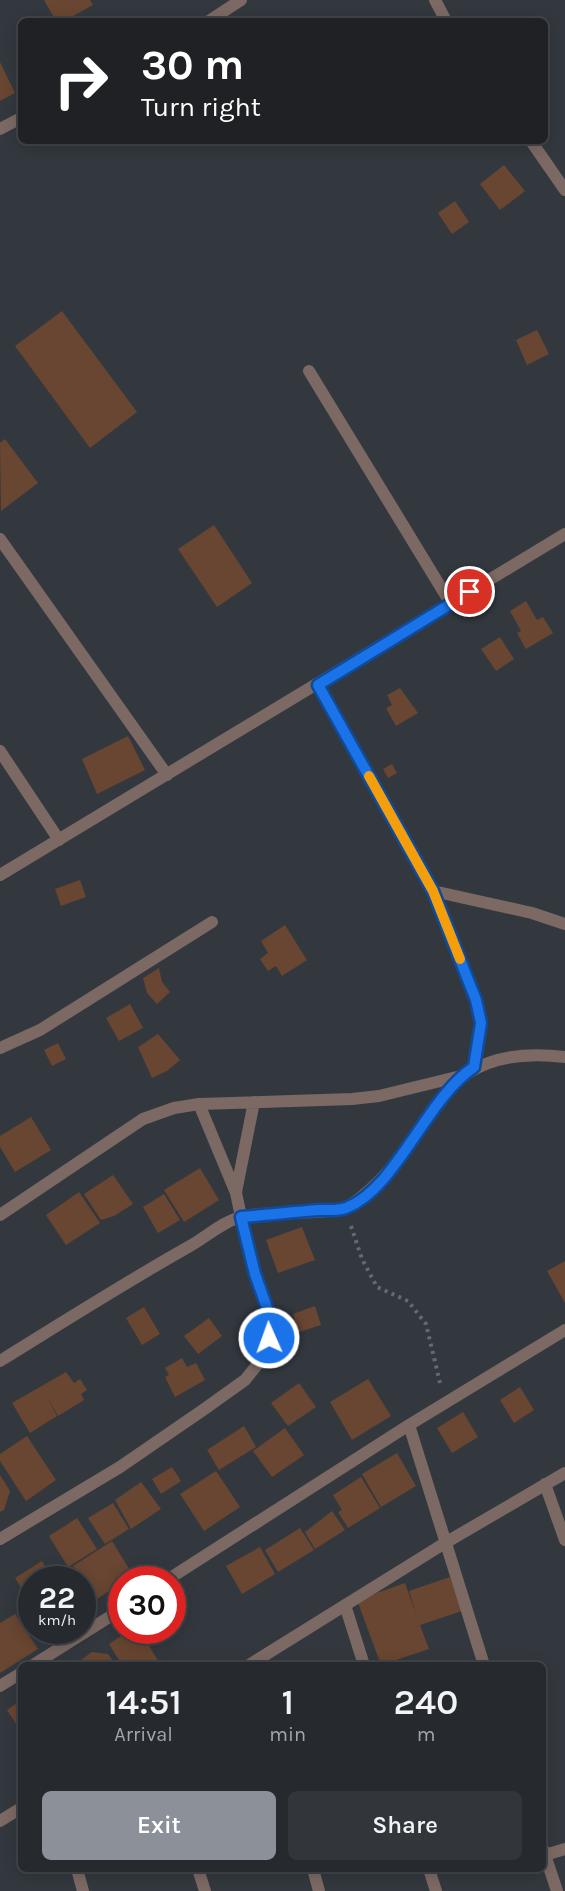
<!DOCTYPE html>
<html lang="en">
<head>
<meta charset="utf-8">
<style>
  :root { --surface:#262a2f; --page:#32363b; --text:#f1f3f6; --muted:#a4a7aa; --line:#42464b; --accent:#8c9099 }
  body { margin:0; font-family:Karla,sans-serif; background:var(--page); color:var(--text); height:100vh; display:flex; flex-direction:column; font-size:22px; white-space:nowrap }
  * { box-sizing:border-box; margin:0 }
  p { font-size:20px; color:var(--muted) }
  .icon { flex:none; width:33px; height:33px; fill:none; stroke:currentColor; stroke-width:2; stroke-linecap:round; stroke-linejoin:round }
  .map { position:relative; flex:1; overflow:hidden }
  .panel { position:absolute; left:18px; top:1662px; width:528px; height:210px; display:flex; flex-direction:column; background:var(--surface); border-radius:9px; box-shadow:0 3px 15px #0003,0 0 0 2px var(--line) }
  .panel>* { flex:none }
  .banner { position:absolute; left:18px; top:18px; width:530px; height:126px; border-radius:9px; box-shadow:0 3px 15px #0003,0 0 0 2px var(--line); background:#202124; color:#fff; overflow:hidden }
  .speed { position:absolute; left:18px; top:1566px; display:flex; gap:12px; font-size:30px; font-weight:700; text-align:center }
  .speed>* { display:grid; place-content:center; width:78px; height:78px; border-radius:50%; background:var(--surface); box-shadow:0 3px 15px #0003,0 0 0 2px var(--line); line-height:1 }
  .speed small { font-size:15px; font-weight:400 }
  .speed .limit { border:9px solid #d22; background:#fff; color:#111 }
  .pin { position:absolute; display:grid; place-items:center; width:51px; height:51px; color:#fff; margin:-26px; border:3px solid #fff; border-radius:50%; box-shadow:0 2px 6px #0007 }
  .me { position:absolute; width:66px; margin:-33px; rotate:358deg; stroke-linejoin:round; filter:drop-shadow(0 0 4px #0008) }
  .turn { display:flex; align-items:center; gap:21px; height:126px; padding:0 24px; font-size:27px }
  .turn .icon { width:78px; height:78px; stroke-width:2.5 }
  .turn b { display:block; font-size:42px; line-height:51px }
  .eta { display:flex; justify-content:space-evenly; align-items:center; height:102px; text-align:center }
  .eta b { font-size:36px; font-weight:600; line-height:42px }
  .cta { display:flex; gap:12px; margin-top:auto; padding:12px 24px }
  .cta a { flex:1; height:69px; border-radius:9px; background:var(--accent); color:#fff; font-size:24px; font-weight:600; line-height:69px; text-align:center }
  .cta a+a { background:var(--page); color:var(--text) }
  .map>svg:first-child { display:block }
  .building { fill:#684631 }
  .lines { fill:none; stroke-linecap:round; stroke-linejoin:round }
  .path { stroke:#656970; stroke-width:4; stroke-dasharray:3 4.5; stroke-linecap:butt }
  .street { stroke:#7c6963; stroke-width:12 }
  .route-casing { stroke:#114b97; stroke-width:15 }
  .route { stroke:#1a73e8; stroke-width:10 }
  .slow { stroke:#f59e0b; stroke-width:10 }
</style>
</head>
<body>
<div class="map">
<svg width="565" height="1891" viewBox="0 0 565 1891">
  <rect width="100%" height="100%" fill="#33383f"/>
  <path class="building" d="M44 0H90L93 5 64 21H56Z
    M0 62 15 93 0 101Z
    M504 165 525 191 500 210 480 184Z
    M455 201 469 222 452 234 438 213Z
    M62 311 137 412 90 448 15 346Z
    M537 330 549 354 527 365 516 340Z
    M5 439 38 483 1 511 0 443Z
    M214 525 252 583 217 607 178 549Z
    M526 601 537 620 543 617 553 633 526 649 517 633 521 631 510 611Z
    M500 637 514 659 496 671 481 649Z
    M400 688 418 713 396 726 386 708 392 705 387 695Z
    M128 736 145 770 97 794 82 759Z
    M392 764 397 773 388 778 383 769Z
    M80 880 86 897 61 906 55 889Z
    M285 925 307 960 282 976 276 966 268 971 260 959 268 953 261 941Z
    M159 968 162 982 170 992 157 1004 147 993 143 978Z
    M130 1004 143 1028 119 1041 106 1018Z
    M158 1034 180 1060 167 1071 152 1078 138 1047Z
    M58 1043 66 1059 52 1066 44 1050Z
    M31 1117 51 1150 15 1172 0 1147V1136Z
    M200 1168 219 1200 184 1222 164 1190Z
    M113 1175 133 1204 114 1216 101 1220 84 1194Z
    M79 1192 100 1223 66 1245 46 1215Z
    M164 1194 180 1220 158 1233 143 1207Z
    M302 1227 315 1260 278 1273 266 1240Z
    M565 1261V1303L547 1271Z
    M315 1306 321 1325 299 1332 293 1314Z
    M144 1307 160 1334 142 1345 126 1318Z
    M209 1318 222 1336 198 1354 184 1336Z
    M182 1358 187 1367 196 1363 205 1380 175 1397 165 1377 169 1375 165 1368Z
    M66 1372 74 1383 80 1379 87 1390 81 1394 84 1400 58 1416 46 1395 57 1416 30 1433 12 1403Z
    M368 1379 391 1416 352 1440 330 1402Z
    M299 1383 316 1407 288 1426 271 1403Z
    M520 1387 534 1410 514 1423 500 1400Z
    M463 1412 478 1437 452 1453 437 1428Z
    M244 1426 256 1447 219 1470 207 1450Z
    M285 1428 304 1455 272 1477 253 1451Z
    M27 1436 56 1480 26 1501 0 1461V1454Z
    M397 1453 416 1486 381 1507 362 1474Z
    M172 1467 181 1481 161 1494 152 1479Z
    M216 1471 240 1507 204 1531 180 1494Z
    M0 1475 10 1491 4 1510 0 1512Z
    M361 1477 380 1508 348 1528 338 1512 342 1510 333 1495Z
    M141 1482 161 1509 131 1529 115 1500Z
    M113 1503 129 1529 105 1544 88 1518Z
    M332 1511 345 1530 315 1549 305 1532Z
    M77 1518 97 1549 68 1567 49 1536Z
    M300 1528 314 1550 278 1572 265 1550Z
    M112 1541 133 1575 122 1580V1583L95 1600 73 1566Z
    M260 1547 275 1574 242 1594 226 1566Z
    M42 1561 53 1580H32V1599L29 1601 15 1578Z
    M450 1577 462 1611 420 1625 429 1649 381 1665 357 1600 405 1583 416 1614 409 1591Z
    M15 1614 38 1649 0 1673V1623Z
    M130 1630H139L161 1665H122L109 1644Z
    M92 1652 108 1654 116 1665H74Z
    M21 1700V1731L7 1710Z"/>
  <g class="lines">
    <path class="path" d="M351 1226 362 1259 377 1287 408 1301 426 1324 440 1383"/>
    <path class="street" d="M435 0 446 21
      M209 21 241 0
      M0 129 21 118
      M531 141 565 190
      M309 371 451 604
      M0 539 167 775
      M318 685 433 891 476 1000 481 1023 475 1067
      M0 751 59 840
      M0 875 565 534
      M433 891 532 913 565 924
      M0 1048 40 1030 212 922
      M236 1192 254 1102
      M0 1215 143 1119 174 1108 199 1104 352 1099 379 1096 461 1076
      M0 1361C63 1322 126 1282 190 1246 206 1237 224 1221 241 1217 264 1210 333 1216 349 1206 440 1145 423 1040 565 1057
      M409 1425 484 1665
      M545 1484 565 1540
      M0 1539 120 1467 203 1410 245 1380 261 1360 269 1338 271 1319 249 1254 236 1193 199 1104
      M167 1580 409 1425 565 1330
      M345 1605 364 1665
      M33 1665 122 1609
      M249 1665 445 1543 565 1473
      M0 1686 21 1673
      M0 1821 21 1808
      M543 1849 557 1891
      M545 1855 565 1849
      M77 1869 83 1891
      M198 1869 205 1891
      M313 1869 319 1891
      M429 1869 436 1891"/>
  </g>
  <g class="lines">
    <defs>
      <path id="route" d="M269 1338 271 1319 255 1274 241 1217C267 1215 293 1212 319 1210 327 1210 338 1211 346 1208 397 1188 425 1100 474 1067L481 1023 476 1000 433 891 318 685 470 592"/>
    </defs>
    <use href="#route" class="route-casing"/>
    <use href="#route" class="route"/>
    <path class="slow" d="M369 776 433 891 460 959"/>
  </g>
</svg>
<div class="speed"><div>22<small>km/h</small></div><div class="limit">30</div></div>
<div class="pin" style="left:470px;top:592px;background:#d93025"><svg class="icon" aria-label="arrive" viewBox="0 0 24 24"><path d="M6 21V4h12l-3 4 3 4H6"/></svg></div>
<svg class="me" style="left:269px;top:1338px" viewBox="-20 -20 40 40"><circle r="17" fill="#1a73e8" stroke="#fff" stroke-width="3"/><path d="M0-11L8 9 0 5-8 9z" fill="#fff"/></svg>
<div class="banner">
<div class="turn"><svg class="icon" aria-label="right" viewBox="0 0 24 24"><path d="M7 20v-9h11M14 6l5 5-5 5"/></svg><div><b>30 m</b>Turn right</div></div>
</div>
<section class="panel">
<div class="eta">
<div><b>14:51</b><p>Arrival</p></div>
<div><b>1</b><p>min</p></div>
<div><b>240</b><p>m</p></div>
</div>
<div class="cta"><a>Exit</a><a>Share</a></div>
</section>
</div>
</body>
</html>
